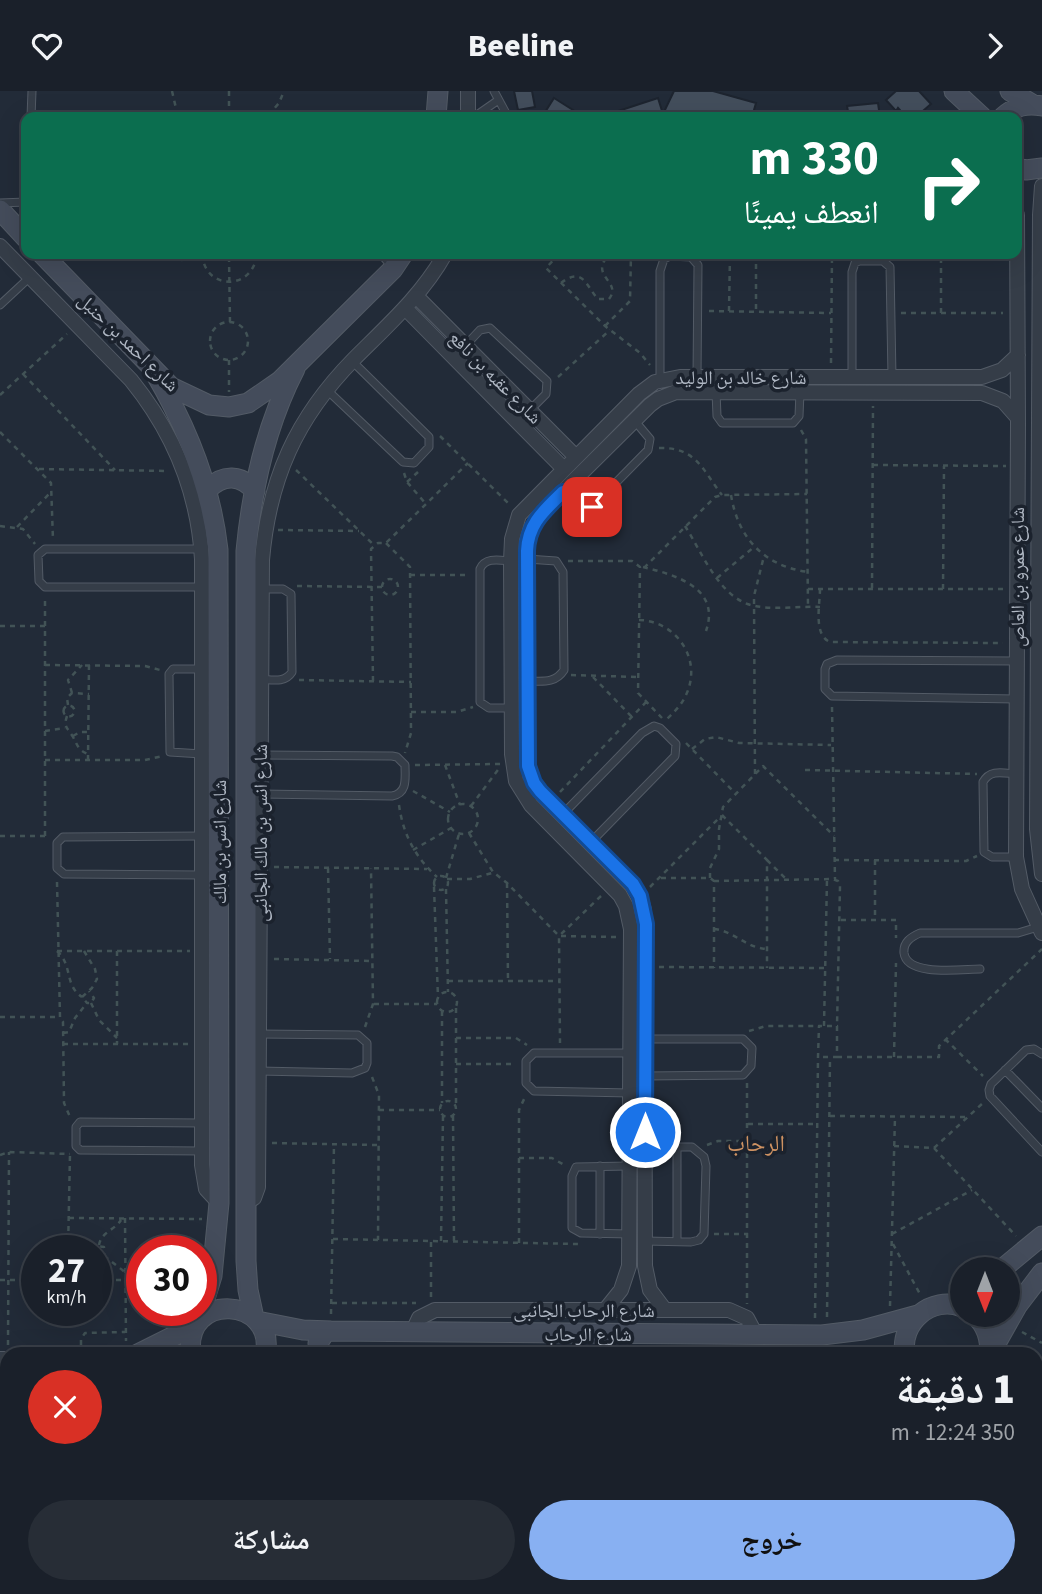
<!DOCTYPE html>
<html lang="ar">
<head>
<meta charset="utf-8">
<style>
  :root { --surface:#1a202a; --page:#272d36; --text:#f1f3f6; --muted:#9fa3a8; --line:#383e47; --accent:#88b0f2 }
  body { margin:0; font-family:"Source Sans 3","Noto Naskh Arabic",sans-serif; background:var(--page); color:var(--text); direction:rtl; height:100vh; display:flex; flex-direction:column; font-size:26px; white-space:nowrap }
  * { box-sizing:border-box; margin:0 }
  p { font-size:23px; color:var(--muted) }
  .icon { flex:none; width:38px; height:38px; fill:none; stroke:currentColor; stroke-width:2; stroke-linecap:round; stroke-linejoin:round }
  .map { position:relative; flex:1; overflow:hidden; direction:ltr }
  .side { position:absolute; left:0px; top:1256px; width:1043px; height:247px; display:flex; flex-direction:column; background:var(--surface); border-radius:21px 21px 0 0; box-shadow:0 7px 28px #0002,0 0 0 2px var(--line); direction:rtl }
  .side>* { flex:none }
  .top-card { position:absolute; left:21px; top:21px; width:1001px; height:147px; border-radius:14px; box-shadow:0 7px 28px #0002,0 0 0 2px var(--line); direction:rtl; background:#0b6e4f; color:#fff; overflow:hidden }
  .needle { width:46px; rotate:180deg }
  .controls { position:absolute; left:950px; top:1166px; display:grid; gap:14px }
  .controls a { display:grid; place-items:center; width:70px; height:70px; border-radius:50%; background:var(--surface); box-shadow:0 7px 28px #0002,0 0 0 2px var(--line); font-size:35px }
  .speed { position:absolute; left:21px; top:1144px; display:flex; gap:14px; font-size:35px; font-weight:700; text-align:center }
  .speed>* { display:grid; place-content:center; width:91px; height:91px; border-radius:50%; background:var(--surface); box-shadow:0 7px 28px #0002,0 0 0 2px var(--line); line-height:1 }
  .speed small { font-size:18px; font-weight:400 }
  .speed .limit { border:10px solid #d22; background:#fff; color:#111 }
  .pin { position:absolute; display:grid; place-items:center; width:60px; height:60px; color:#fff; margin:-30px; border-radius:14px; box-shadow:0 4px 10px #0006 }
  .me { position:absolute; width:77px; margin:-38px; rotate:0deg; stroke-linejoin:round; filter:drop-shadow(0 0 5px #0008) }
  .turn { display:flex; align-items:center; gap:24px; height:147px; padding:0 28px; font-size:32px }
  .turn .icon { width:91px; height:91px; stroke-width:2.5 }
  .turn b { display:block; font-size:49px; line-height:60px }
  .round { display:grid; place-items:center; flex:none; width:74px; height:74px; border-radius:37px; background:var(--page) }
  .headline { display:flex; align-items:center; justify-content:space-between; height:119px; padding:0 28px }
  h1 { font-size:42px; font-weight:800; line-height:52px }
  .primary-button { display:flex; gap:14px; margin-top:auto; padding:14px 28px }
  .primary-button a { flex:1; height:80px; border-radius:42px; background:var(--accent); color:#111; font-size:28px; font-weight:800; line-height:80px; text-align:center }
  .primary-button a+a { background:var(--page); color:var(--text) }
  header { display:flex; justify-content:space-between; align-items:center; height:91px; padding:0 28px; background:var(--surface); font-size:32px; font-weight:800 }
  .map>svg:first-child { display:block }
  .green { fill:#25383a }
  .building { fill:#434e5c; stroke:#1d242f; stroke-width:2 }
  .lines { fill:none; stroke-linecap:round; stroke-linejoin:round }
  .lane-casing { stroke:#535b66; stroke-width:9 }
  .street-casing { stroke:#535b66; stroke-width:16 }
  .secondary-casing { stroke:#535b66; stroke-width:21 }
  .path { stroke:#425356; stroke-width:2.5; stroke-dasharray:5 5; stroke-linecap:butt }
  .lane { stroke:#353d48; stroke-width:7 }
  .street { stroke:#353d48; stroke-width:14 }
  .secondary { stroke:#444c5b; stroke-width:19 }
  .route-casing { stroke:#114b97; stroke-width:18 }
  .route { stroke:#1a73e8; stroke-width:12 }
  .labels { text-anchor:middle; stroke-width:7; stroke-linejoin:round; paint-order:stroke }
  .street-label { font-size:19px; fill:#b0b8c4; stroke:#1b222d }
  .quarter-label { font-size:23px; fill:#ce9262; stroke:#1b222d }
</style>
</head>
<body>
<header><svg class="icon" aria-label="forward" viewBox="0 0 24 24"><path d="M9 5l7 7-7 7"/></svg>Beeline<svg class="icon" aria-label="heart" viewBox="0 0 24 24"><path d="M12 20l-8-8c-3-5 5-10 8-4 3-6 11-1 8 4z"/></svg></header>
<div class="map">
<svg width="1042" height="1503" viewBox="0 0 1042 1503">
  <rect width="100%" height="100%" fill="#222b38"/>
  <path class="green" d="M0 1373H7V1496H837V1503H0Z"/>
  <path class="building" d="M514 0H532L535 16 518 19Z
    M674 0H713L756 12 752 26H606V24L658 7 663 23Z
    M896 0H919L931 13 916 26H906L898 17 896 20 886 9Z
    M554 7 584 26H542Z
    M878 12 880 26H849L847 15Z"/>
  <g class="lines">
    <defs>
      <path id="lane" d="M494 0 508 26
        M31 26 32 0
        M474 26 497 10
        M0 112 26 111
        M381 163 393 177
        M0 214 30 186
        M466 254 480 239 490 237 547 290 546 303 530 319
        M852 286V181L855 172 859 170H883L890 176 892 286
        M660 289V180L664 168 670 165 691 166 698 174 697 286
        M327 299 403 371 414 372 429 356V346L352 270
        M716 301 717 325 722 332H793L799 325 800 301
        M563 401 577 415 592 416 648 359 650 348 634 329
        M201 458H45L38 464 39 490 45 496H202
        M527 468 556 470 563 481 564 579C555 593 542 590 527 590
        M510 470C499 469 485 466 480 478V611L489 617H512
        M202 578H173L169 583 170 661 202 663
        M261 588C273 589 285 592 292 581L291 503 283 498H262
        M1016 608 832 605 825 598V578L827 573 837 569 1017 570
        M261 664 392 665 397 666 405 674C405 687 408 702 392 705L261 703
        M1016 683C1003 682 990 678 983 691L984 761 992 766H1016
        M563 723 642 642 654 635 660 637 676 653 675 665 591 751
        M202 745 63 746 57 752V777L64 783 202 784
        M980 878C962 878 907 886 904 862 903 851 911 846 920 842H1018L1038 836
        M645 948H743L752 957 751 975 743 984 645 985
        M1042 963 1034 958 1026 959 991 993 989 999 990 1005 1042 1061
        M1005 979 1042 1017
        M259 980 352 982 365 977 367 972V952L358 944 259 943
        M630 1002 534 1000 526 992V970L534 962H630
        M202 1060 80 1059 76 1055V1036L80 1031 202 1032
        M600 1075V1143
        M629 1075 576 1076 572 1085V1137L581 1142 630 1143
        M645 1150 691 1151 699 1149 704 1143 706 1075 704 1066 692 1056H645
        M677 1150V1056"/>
      <path id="street" d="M468 0V26
        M1042 95 1040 124 1037 738 1042 783
        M1017 124 1018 332 1016 766 1022 798 1042 842
        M0 155 131 289C174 342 198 400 202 468V1074L206 1098 219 1112
        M416 205 576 366
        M405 217 564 378
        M245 1112 254 1107 258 1096 262 469C269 388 296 327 354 268 387 235 422 204 445 163
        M605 1219 621 1199 629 1175 631 838 626 815 620 804 531 714 516 690 512 663 511 470 512 448 519 424 639 303 655 291 680 286H982L1002 279 1018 264
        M665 1219 650 1199 645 1175 644 819 640 805 633 793 539 700 530 684 527 665V460L530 440 540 423 650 314 658 308 676 301 982 302 1003 310 1018 327
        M412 1242 419 1227 435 1219H729L747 1227 756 1244
        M0 1268H7"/>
      <path id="secondary" d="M954 0 982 26
        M1010 0 1032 13
        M436 26 438 0
        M1003 26C1015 15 1026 12 1042 15
        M1017 77 1026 79 1042 77
        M0 119 26 147
        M42 163 171 296 209 314 229 316 248 312 280 290 393 178 403 163
        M155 282C188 338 211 395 218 459L219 1112 212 1185 198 1230
        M208 398C223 383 241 383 255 400
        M1002 1178 1042 1145
        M974 1223C987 1235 990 1247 990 1264
        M254 1227 248 1199 246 1170V460C252 397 266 334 295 278
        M257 1230 303 1239 331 1240 822 1244 863 1239 918 1224
        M990 1263 1017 1215 1042 1182
        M136 1264 196 1234
        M191 1264C182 1199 278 1206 265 1264
        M320 1264 318 1252 326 1240
        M905 1264C899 1231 932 1204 962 1216
        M0 1294H7
        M0 1324H7
        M994 1496 1042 1500
        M933 1503V1496
        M955 1503 956 1496"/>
    </defs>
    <use href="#lane" class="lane-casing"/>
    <use href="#street" class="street-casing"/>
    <use href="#secondary" class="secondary-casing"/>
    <path class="path" d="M172 0 178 26
      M229 0V26
      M273 26V19L279 12 284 0
      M202 163C205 200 253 200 257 163
      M233 163 249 165 260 163
      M274 163 280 165
      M559 163 546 177 605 235 640 262 650 274
      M623 163H628
      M756 163V221
      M730 165 746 169 755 164
      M229 166 230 231
      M181 170 182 163
      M561 192C583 175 586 195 598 208H609C623 190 587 185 610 163
      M709 220 831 222
      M729 220 730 163
      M901 222H1003
      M941 222V163
      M210 250a19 19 0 1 1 38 0a19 19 0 1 1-38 0Z
      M605 235 630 210 631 163
      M229 269V301
      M831 272 832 163
      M23 283 115 379
      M558 286 610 239
      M0 304 67 243
      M801 339 806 348 808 515
      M0 341 51 392 53 449
      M440 345 510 414
      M659 357C696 356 702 378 722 404
      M873 374 1006 375
      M39 378 169 380
      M296 379 374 454
      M404 382 407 391 426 413
      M407 391 418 381
      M731 404C738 447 764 475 808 481
      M0 435 23 438 35 453
      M685 435C702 461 720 509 755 515 775 519 799 515 820 516
      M17 436 51 401
      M278 439 359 440
      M386 452 410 476 411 642 405 662
      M568 470H632L640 476 638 602 662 627
      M643 476C676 484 721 497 706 540
      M644 477 715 406 722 404 807 403
      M410 484H470
      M717 487 754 456
      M382 496a8 8 0 1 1 16 0a8 8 0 1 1-16 0Z
      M297 495 382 496
      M872 497 873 315
      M808 498H1004
      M820 498C820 513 813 544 830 551L1003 552
      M943 498 944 375
      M639 529C676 530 703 568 686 604 681 615 673 622 665 630
      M0 535H45
      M45 574 145 575 160 579
      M571 584 637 586
      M593 586 632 626
      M299 589 411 591
      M373 590 371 458 378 452H386L468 372
      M72 602 68 589 82 574
      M68 614 67 607 72 602 89 603
      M63.5 620a5.5 5.5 0 1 1 11 0a5.5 5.5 0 1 1-11 0Z
      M832 616 835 788
      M411 621H457L473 616
      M67 625C63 637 68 637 73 646 78 655 78 659 88 663
      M45 640 65 637
      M73 645 80 641H89
      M686 652 735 702
      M692 658 705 648 716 646 739 652 831 654
      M45 669H145L163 665
      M88 669 89 574
      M415 674 500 673
      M445 674 460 714
      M805 679 977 683
      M755 683 754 505 764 465
      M413 700 450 721
      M560 701 647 610
      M448 728a15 15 0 1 1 30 0a15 15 0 1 1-30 0Z
      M399 714C403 743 415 766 437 786
      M471 715 500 676
      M722 724 767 769V877
      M469 742 493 781 507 792 559 845 560 952
      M0 745H46
      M45 745V506
      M413 759 451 737
      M767 769 787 789
      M834 769 966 770 977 765
      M875 769V829
      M274 776 427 778
      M328 777 330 868
      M434 792a7 7 0 1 1 14 0a7 7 0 1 1-14 0Z
      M446 787 459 743
      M661 787H710L714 790V877
      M710 787V777L719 758V738L723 716 763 675 834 745
      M447 788H470L492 782
      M714 790 832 788 838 790 840 795 837 935
      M57 791 60 926 63 931 64 1012 70 1026
      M507 792 508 890
      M434 796 438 907
      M650 796 720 726
      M446 798 448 901
      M601 805 559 845 617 846
      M841 829H896V847
      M714 838C734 840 746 857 767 858
      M57 860H190
      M57 860C73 874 64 894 82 906
      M84 860 95 878 97 888 92 897 82 906 87 912H91L94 907 89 900
      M117 860V953
      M274 868 372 870
      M659 876 825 877
      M448 890H560
      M437 911a10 10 0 1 1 20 0a10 10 0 1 1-20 0Z
      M91 912 99 929 117 947
      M374 913H437
      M456 917V1015
      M442 920V1012
      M0 926H60
      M824 935 827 788
      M365 936 373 913 371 777
      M749 940 766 935H819
      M63 942 69 941 75 927 87 912
      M456 947H516L527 954
      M945 948 983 985
      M63 953H190
      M837 966H939V955L1042 858
      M894 966 896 872
      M456 973H515
      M372 986 379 1004 378 1149
      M747 992V1213
      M440 1018a8 8 0 1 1 16 0a8 8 0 1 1-16 0Z
      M379 1019H440
      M453 1025 454 1150
      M830 1025 967 1026
      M748 1033H817
      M272 1052 377 1054
      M707 1054 718 1050H748
      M894 1055 934 1057 1016 1145
      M934 1057 983 1012
      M0 1064 9 1061 70 1063
      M519 1067H552L566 1075
      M69 1127 202 1128
      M125 1127 126 1250
      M714 1143H748
      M892 1143 972 1099
      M68 1146 78 1148 84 1160
      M333 1148 578 1153
      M441 1150 443 1025
      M519 1152V1019L525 1006
      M893 1153 921 1205
      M99 1154C101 1141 115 1139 121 1129
      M68 1160 70 1063
      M93 1160 96 1155 104 1156V1165L96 1166
      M104 1165 125 1181
      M0 1189H37
      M96 1189H124
      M431 1206V1150
      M332 1212H416
      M890 1215 895 1026
      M331 1223 334 1053
      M827 1226 830 967
      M815 1227 818 966 819 935H837V966H818
      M1022 1241 1042 1252
      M8 1254 9 1061
      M427 1256V1264
      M81 1264V1248L85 1242 125 1241
      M365 1264V1255
      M1036 1325H1042
      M1036 1401H1042
      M263 1496 271 1503
      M167 1503 174 1496
      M650 1503 661 1498 672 1496"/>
    <use href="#lane" class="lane"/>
    <use href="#street" class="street"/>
    <use href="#secondary" class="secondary"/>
  </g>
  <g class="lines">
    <defs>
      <path id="route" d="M592 416 577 415 563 401C545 419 528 432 527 460L528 675 534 692 540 700 633 793 640 805 646 833 645 1041"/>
    </defs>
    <use href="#route" class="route-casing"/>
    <use href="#route" class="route"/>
  </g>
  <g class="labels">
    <g class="street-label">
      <text transform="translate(129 251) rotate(44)" y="7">شارع احمد بن حنبل</text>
      <text transform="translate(496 286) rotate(45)" y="7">شارع عقبه بن نافع</text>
      <text x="741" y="293">شارع خالد بن الوليد</text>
      <text transform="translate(1017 486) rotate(-90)" y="7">شارع عمرو بن العاص</text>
      <text transform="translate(260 742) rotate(-90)" y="7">شارع انس بن مالك الجانبى</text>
      <text transform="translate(219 751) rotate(-90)" y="7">شارع انس بن مالك</text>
      <text x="584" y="1226">شارع الرحاب الجانبى</text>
      <text x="588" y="1250">شارع الرحاب</text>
    </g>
    <g class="quarter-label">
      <text x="756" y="1060">الرحاب</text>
    </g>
  </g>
</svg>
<div class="controls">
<a><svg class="needle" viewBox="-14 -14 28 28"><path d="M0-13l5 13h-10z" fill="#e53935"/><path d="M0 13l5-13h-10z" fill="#9fa3a8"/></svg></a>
</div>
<div class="speed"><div>27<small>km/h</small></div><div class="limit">30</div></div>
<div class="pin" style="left:592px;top:416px;background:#d93025"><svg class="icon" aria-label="arrive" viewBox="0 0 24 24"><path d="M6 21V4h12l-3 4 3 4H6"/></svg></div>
<svg class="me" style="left:645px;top:1041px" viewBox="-20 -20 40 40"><circle r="17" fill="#1a73e8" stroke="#fff" stroke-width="3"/><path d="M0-11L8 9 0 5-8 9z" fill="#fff"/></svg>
<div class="top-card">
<div class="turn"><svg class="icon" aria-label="right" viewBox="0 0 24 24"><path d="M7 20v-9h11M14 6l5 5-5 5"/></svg><div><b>330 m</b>انعطف يمينًا</div></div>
</div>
<section class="side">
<div class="headline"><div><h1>1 دقيقة</h1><p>350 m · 12:24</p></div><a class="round" style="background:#d93025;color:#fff"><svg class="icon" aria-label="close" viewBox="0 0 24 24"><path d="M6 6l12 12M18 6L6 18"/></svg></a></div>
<div class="primary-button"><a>خروج</a><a>مشاركة</a></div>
</section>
</div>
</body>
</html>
